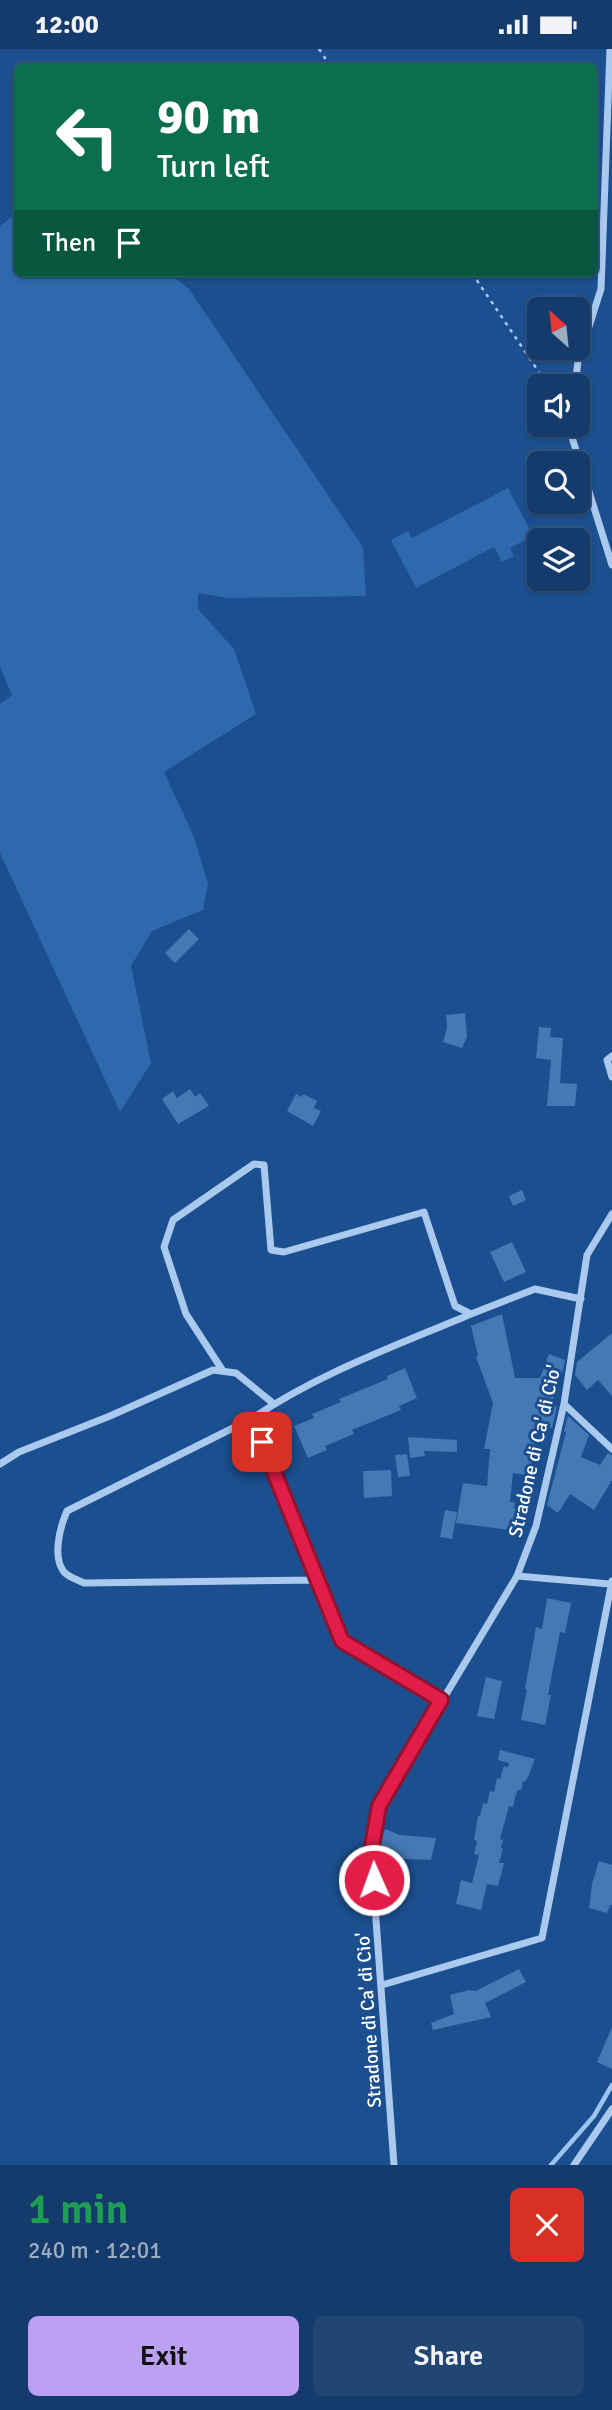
<!DOCTYPE html>
<html lang="en">
<head>
<meta charset="utf-8">
<style>
  :root { --surface:#143b6b; --page:#214673; --text:#f1f3f6; --muted:#9dadc1; --line:#33557e; --accent:#bca0f2 }
  body { margin:0; font-family:Signika,sans-serif; background:var(--page); color:var(--text); height:100vh; display:flex; flex-direction:column; font-size:26px; white-space:nowrap }
  * { box-sizing:border-box; margin:0 }
  p { font-size:23px; color:var(--muted) }
  .icon { flex:none; width:38px; height:38px; fill:none; stroke:currentColor; stroke-width:2; stroke-linecap:round; stroke-linejoin:round }
  .map { position:relative; height:2116px; overflow:hidden }
  .drawer { display:flex; flex-direction:column; background:var(--surface); flex:1 }
  .drawer>* { flex:none }
  .top-card { position:absolute; left:14px; top:14px; width:584px; height:214px; border-radius:10px; box-shadow:0 2px 5px #0004,0 0 0 2px var(--line); background:#0b6e4f; color:#fff; overflow:hidden }
  .needle { width:46px; rotate:333deg }
  .buttons { position:absolute; left:527px; top:248px; display:grid; gap:14px }
  .buttons a { display:grid; place-items:center; width:63px; height:63px; border-radius:10px; background:var(--surface); box-shadow:0 2px 5px #0004,0 0 0 2px var(--line); font-size:35px }
  .pin { position:absolute; display:grid; place-items:center; width:60px; height:60px; color:#fff; margin:-30px; border-radius:14px; box-shadow:0 4px 10px #0006 }
  .me { position:absolute; width:77px; margin:-38px; rotate:358deg; stroke-linejoin:round; filter:drop-shadow(0 0 5px #0008) }
  .turn { display:flex; align-items:center; gap:24px; height:147px; padding:0 28px; font-size:32px }
  .turn .icon { width:91px; height:91px; stroke-width:2.5 }
  .turn b { display:block; font-size:49px; line-height:60px }
  .then { display:flex; align-items:center; height:66px; padding:0 28px; background:#0003; gap:14px; font-size:26px }
  .round { display:grid; place-items:center; flex:none; width:74px; height:74px; border-radius:10px; background:var(--page) }
  .headline { display:flex; align-items:center; justify-content:space-between; height:119px; padding:0 28px }
  h1 { font-size:42px; font-weight:600; line-height:52px; color:#1e9e55 }
  .button { display:flex; gap:14px; margin-top:auto; padding:14px 28px }
  .button a { flex:1; height:80px; border-radius:10px; background:var(--accent); color:#111; font-size:28px; font-weight:600; line-height:80px; text-align:center }
  .button a+a { background:var(--page); color:var(--text) }
  .status { display:flex; justify-content:space-between; align-items:center; height:49px; padding:0 35px; background:var(--surface); direction:ltr }
  .status svg { height:19px; fill:currentColor }
  .map>svg:first-child { display:block }
  .green { fill:#2e69ad }
  .lines { fill:none; stroke-linecap:round; stroke-linejoin:round }
  .stream { stroke:#9cc4f0; stroke-width:4.5 }
  .building { fill:#4478b7 }
  .path { stroke:#a9c9ee; stroke-width:2.5; stroke-dasharray:3.5 5; stroke-linecap:butt }
  .minor { stroke:#a9c9ee; stroke-width:7 }
  .route-casing { stroke:#92132f; stroke-width:18 }
  .route { stroke:#e11d48; stroke-width:12 }
  .labels { text-anchor:middle; stroke-width:6; stroke-linejoin:round; paint-order:stroke }
  .street-label { font-size:19px; fill:#fff; stroke:#1b4f8f }
</style>
</head>
<body>
<div class="status"><b>12:00</b><svg viewBox="0 0 49 12"><path d="M0 12V9h3v3zM5 12V6h3v6zM10 12V3h3v9zM15 12V0h3v12zM26 1h20v11H26zM47 4h2v5h-2z"/></svg></div>
<div class="map">
<svg width="612" height="2116" viewBox="0 0 612 2116">
  <rect width="100%" height="100%" fill="#1b4f8f"/>
  <path class="green" d="M17 164 18 224H169L189 240 363 498 366 547 229 549 198 544V560L234 600 256 665 164 723 194 788 208 835 203 861 152 882 131 917 151 1014 120 1063 0 804V655L12 646 0 618V177Z
    M508 439 533 487 510 499 514 507 502 513 494 498 416 539 391 491 408 482 412 489Z"/>
  <g class="lines">
    <path class="stream" d="M551 2116 594 2067 612 2036"/>
  </g>
  <path class="building" d="M189 880 199 890 175 914 165 904Z
    M465 964 467 988 462 999 443 993 447 979 446 966Z
    M539 978 551 979 550 988 563 989 560 1034 577 1035 575 1057H547L551 1011 536 1009Z
    M190 1040 195 1048 200 1044 209 1057 178 1075 162 1050 173 1042 177 1049Z
    M296 1045 302 1048 303 1045 317 1052 314 1059 321 1062 313 1077 287 1062Z
    M522 1141 526 1151 513 1157 509 1147Z
    M512 1193 526 1223 504 1233 490 1203Z
    M502 1265 515 1329H540L549 1305 565 1311 562 1325 551 1356 557 1358 552 1379 538 1376 531 1427 513 1424 510 1453H515L514 1459 520 1460 517 1482 456 1474 463 1434 487 1437 490 1400H484L493 1354 476 1308 478 1307 471 1277Z
    M612 1284V1347L598 1331 587 1341 575 1326 577 1313Z
    M405 1319 417 1349 399 1357 401 1361 352 1381 354 1385 325 1397 327 1401 308 1409 294 1377 314 1369 312 1365 341 1353 339 1350 388 1330 387 1327Z
    M568 1367 589 1386 581 1408 600 1416 608 1404 612 1406V1431L594 1461 570 1445 558 1464 547 1456 566 1383 564 1382Z
    M408 1388 457 1391V1403L424 1402 425 1407 410 1409Z
    M407 1405 410 1427 398 1428 395 1406Z
    M391 1421 392 1447 364 1449 363 1422Z
    M445 1461 457 1463 452 1490 440 1488Z
    M547 1549 571 1554 565 1584 560 1583 548 1646H551L545 1676 521 1671 527 1640H525L536 1578 542 1580Z
    M486 1628 502 1632 494 1670 477 1667Z
    M500 1701 535 1710 528 1728 525 1733 523 1732 521 1741H518L516 1745 513 1758 509 1757 500 1790 503 1791 501 1799 503 1800 499 1814H504L498 1837 487 1835 481 1861 456 1855 461 1831 472 1834 479 1806 474 1805 477 1792 474 1791 478 1767H480L483 1754 487 1755 490 1742 494 1743 497 1729 500 1730 504 1717 508 1718 509 1714 498 1711Z
    M385 1780 400 1786 436 1789 431 1811 382 1809 381 1791Z
    M599 1812 612 1816V1856H610L607 1864 589 1859 592 1835Z
    M519 1920 526 1933 485 1954 491 1968 433 1981 431 1974 454 1965 450 1946 469 1941 476 1942Z
    M612 1978V2020L597 2013Z"/>
  <g class="lines">
    <path class="path" d="M319 0 331 18
      M472 224 549 338"/>
    <path class="minor" d="M575 338 578 312 601 240 610 0
      M571 376 570 382 612 516
      M612 1007 607 1011 612 1028
      M223 1322 186 1265 164 1198 173 1171 254 1115 264 1116 271 1201 284 1203 424 1163 455 1257 471 1265 535 1240 581 1250
      M564 1355 612 1400
      M253 1369 342 1592 441 1651
      M0 1415 19 1403 110 1367 213 1321 236 1324 274 1355
      M517 1527 610 1535
      M318 1531 84 1534C78 1531 68 1528 64 1523 52 1508 60 1478 67 1462L253 1369C319 1324 398 1296 471 1265
      M382 1936 542 1889 612 1532
      M394 2116 371 1803 379 1757 517 1527 536 1477 564 1355 587 1206 612 1165
      M574 2116 612 2060"/>
  </g>
  <g class="lines">
    <defs>
      <path id="route" d="M262 1393 342 1592 441 1651 379 1757 371 1803 374 1831"/>
    </defs>
    <use href="#route" class="route-casing"/>
    <use href="#route" class="route"/>
  </g>
  <g class="labels">
    <g class="street-label">
      <text transform="translate(534 1402) rotate(-77)" y="7">Stradone di Ca' di Cio'</text>
      <text transform="translate(368 1971) rotate(-94)" y="7">Stradone di Ca' di Cio'</text>
    </g>
  </g>
</svg>
<div class="buttons">
<a><svg class="needle" viewBox="-14 -14 28 28"><path d="M0-13l5 13h-10z" fill="#e53935"/><path d="M0 13l5-13h-10z" fill="#9dadc1"/></svg></a>
<a><svg class="icon" aria-label="sound" viewBox="0 0 24 24"><path d="M4 9h4l5-4v14l-5-4H4zM17 9q2 3 0 6"/></svg></a>
<a><svg class="icon" aria-label="search" viewBox="0 0 24 24"><circle cx="10" cy="10" r="6"/><path d="M15 15l6 6"/></svg></a>
<a><svg class="icon" aria-label="layers" viewBox="0 0 24 24"><path d="M12 4l9 5-9 5-9-5zM3 14l9 5 9-5"/></svg></a>
</div>
<div class="pin" style="left:262px;top:1393px;background:#d93025"><svg class="icon" aria-label="arrive" viewBox="0 0 24 24"><path d="M6 21V4h12l-3 4 3 4H6"/></svg></div>
<svg class="me" style="left:374px;top:1831px" viewBox="-20 -20 40 40"><circle r="17" fill="#e11d48" stroke="#fff" stroke-width="3"/><path d="M0-11L8 9 0 5-8 9z" fill="#fff"/></svg>
<div class="top-card">
<div class="turn"><svg class="icon" aria-label="left" viewBox="0 0 24 24"><path d="M17 20v-9H6M10 6l-5 5 5 5"/></svg><div><b>90 m</b>Turn left</div></div>
<div class="then">Then<svg class="icon" aria-label="arrive" viewBox="0 0 24 24"><path d="M6 21V4h12l-3 4 3 4H6"/></svg></div>
</div>
</div>
<section class="drawer">
<div class="headline"><div><h1>1 min</h1><p>240 m · 12:01</p></div><a class="round" style="background:#d93025;color:#fff"><svg class="icon" aria-label="close" viewBox="0 0 24 24"><path d="M6 6l12 12M18 6L6 18"/></svg></a></div>
<div class="button"><a>Exit</a><a>Share</a></div>
</section>
</body>
</html>
